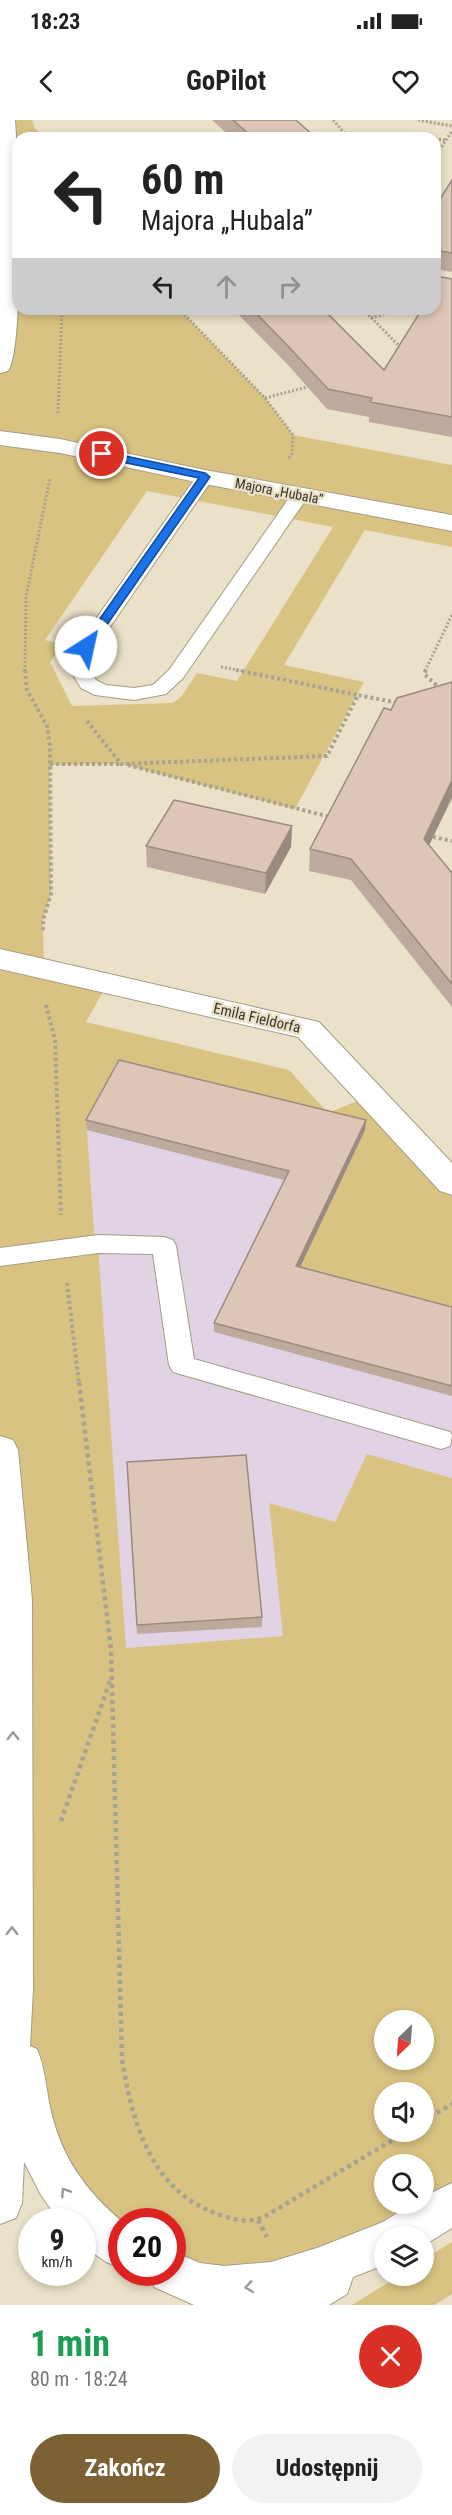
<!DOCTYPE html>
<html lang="pl">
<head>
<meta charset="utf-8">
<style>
  :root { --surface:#fff; --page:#f2f2f2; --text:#222; --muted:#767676; --accent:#7b6133 }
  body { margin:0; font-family:"Roboto Condensed",sans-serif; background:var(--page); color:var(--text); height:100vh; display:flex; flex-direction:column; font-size:22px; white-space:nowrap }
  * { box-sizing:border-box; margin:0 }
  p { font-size:20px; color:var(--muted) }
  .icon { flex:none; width:33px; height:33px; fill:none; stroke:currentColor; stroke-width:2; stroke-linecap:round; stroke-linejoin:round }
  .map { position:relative; height:2185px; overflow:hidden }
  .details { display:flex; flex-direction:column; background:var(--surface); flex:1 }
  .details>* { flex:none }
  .banner { position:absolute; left:12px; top:12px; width:429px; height:183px; border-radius:18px; box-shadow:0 3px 9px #0003; background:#fff; color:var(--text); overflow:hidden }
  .needle { width:39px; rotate:205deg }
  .fabs { position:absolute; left:374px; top:1890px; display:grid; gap:12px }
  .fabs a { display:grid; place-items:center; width:60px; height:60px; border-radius:50%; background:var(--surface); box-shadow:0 3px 9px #0003; font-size:30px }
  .speed { position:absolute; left:18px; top:2088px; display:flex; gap:12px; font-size:30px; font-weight:700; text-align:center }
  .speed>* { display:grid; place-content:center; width:78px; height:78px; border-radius:50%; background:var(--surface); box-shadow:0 3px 9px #0003; line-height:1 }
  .speed small { font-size:15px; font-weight:400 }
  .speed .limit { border:9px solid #d22; background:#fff; color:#111 }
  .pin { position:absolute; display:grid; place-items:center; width:51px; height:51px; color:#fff; margin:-26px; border:3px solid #fff; border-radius:50%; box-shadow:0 2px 6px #0007 }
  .me { position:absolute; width:66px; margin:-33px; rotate:35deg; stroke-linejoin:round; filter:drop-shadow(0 0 4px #0008) }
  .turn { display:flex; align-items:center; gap:21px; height:126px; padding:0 30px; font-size:27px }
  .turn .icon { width:78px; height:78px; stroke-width:2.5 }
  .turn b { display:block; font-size:42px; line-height:51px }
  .lanes { display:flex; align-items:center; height:57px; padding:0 30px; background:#0003; justify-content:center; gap:30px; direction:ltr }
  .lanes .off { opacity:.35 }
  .round { display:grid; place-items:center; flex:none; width:63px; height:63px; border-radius:32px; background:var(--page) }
  .headline { display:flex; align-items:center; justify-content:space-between; height:102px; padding:0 30px }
  h1 { font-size:36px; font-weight:700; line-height:45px; color:#1e9e55 }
  .action { display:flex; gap:12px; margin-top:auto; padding:12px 30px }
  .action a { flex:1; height:69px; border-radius:36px; background:var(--accent); color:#fff; font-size:24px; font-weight:700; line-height:69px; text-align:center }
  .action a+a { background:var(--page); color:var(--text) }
  .status { display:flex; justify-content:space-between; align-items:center; height:42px; padding:0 30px; background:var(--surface); direction:ltr }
  .status svg { height:16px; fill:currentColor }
  header { display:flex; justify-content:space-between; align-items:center; height:78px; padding:0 30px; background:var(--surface); font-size:27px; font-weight:700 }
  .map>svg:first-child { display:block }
  .industrial { fill:#e1d2e4 }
  .green { fill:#d9c383; fill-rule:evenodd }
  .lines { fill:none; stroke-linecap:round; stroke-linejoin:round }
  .lane-casing { stroke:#a59d85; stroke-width:2 }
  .street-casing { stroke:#a59d85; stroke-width:2 }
  .secondary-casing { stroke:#a59d85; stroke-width:2 }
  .path-far2 { stroke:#a9a28f; stroke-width:3; stroke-dasharray:2 2; stroke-linecap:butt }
  .path-far1 { stroke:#a9a28f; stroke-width:4; stroke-dasharray:3 3; stroke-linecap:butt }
  .path { stroke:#a9a28f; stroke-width:4.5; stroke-dasharray:4 4; stroke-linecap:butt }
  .lane { fill:#fff; fill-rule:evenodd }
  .street { fill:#fff; fill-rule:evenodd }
  .secondary { fill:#fff; fill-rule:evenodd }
  .wall { fill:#beaa9c }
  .shaded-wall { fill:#9b8b7f }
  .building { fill:#ddc6b5; stroke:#9b8b7f; stroke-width:1.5 }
  .oneway { stroke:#9c9a95 }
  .route { fill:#1a73e8; stroke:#114b97; stroke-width:1.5 }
  .labels { text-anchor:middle; stroke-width:5; stroke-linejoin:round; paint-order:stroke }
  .far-street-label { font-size:14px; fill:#38352b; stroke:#eae1c8 }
  .street-label { font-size:15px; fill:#38352b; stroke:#eae1c8 }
</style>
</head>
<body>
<div class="status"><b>18:23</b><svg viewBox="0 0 49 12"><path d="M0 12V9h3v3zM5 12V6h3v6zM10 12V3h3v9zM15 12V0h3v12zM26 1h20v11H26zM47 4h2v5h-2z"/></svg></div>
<header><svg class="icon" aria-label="back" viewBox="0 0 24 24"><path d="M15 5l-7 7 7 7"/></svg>GoPilot<svg class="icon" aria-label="heart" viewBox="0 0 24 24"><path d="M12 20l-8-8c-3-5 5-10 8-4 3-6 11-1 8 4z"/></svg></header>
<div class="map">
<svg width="452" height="2185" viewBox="0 0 452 2185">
  <rect width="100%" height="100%" fill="#eae1c8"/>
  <path class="industrial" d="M119 950 365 1010 336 1073 452 1197V1358L367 1335 283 1516 126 1528 98 1124 94 1112 87 1010Z"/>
  <path class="green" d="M5 0H32L35 9 46 18H18V189H179L265 278 293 315 452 345V427L365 410 284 545 364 562 295 689 121 644 50 645 51 774 43 800 44 848 108 863 86 902 289 950 328 993 370 976 427 1037 452 1043V1197L296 1156 365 1010 119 950 87 1010 94 1112 98 1124 126 1528 283 1516 269 1383 335 1402 367 1334 452 1358V2084L399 2116H384L290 2159 172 2152V2102H122L121 2127 28 1985 0 1330V246ZM147 371 333 407 237 561 197 553 181 577 173 583 72 586 50 542 63 525 45 520ZM384 1900H423V1940H384ZM384 1972H423V2012H384ZM384 2044H423V2084H384Z
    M452 2122V2174L434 2185H352L399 2156H423V2140Z"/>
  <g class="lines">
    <defs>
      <path id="lane" d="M205 352 211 353 214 357 96 527 89 548 96 560 106 565 134 568 153 565 169 550 294 371H306L309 375 183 558 166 574 134 580 95 575 81 568 69 548 76 527 199 353Z
        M98 1115 164 1117 173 1120 176 1126 194 1239 450 1312 452 1315 450 1326 441 1329 173 1252 169 1245 153 1134 98 1133 0 1146V1128Z"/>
      <path id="street" d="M0 311 60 319 205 350 452 395V411L205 364 60 333 0 325Z
        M0 829 319 902 452 1043V1075L440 1071 298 917 0 849Z"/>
      <path id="secondary" d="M0 0H15C18 38 25 227 8 251L0 253Z
        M0 1316 13 1320 18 1330 32 1480 33 1869 30 1926 37 1929C45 1948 46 1967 50 1987 60 2035 85 2071 123 2102L122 2148 106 2142 82 2125V2102H60L41 2075 24 2042 22 2083 16 2098 0 2104Z
        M452 2063V2108L423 2126V2116H384V2145L353 2157 347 2174 329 2185H194L154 2167 148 2152H172V2131L200 2143 224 2146 271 2142 317 2128 383 2102 412 2084H423V2077Z"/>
    </defs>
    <use href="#lane" class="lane-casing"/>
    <use href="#street" class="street-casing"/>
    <use href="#secondary" class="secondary-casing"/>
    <path class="path-far2" d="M333 0 349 18
      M418 0 452 6
      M396 18 402 15 429 18
      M435 19 446 20
      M435 37 452 11
      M435 157 452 160
      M179 189 265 278 293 315 292 333 288 340
      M363 189 401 228
      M371 198 402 189
      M265 278 311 266
      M58 293 62 189
      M221 547 243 551
      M25 551 26 477 50 358
      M425 551 452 495"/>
    <path class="path-far1" d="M25 550 27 570 47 606 50 625 51 774 43 800V812
      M236 550 358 575
      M426 550 424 554 440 568
      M87 601 121 644 327 636 358 575 398 583
      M50 644H120
      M128 645 330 697
      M433 717 452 721
      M46 885 55 920 61 1095
      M67 1163 79 1264"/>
    <path class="path" d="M79 1262 111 1530 122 1939C132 2001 150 2069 215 2093 230 2099 248 2104 264 2097L406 2012
      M61 1701 110 1561
      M423 2001 452 1984
      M258 2100 267 2117"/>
    <use href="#lane" class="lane"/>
    <use href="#street" class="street"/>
    <use href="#secondary" class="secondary"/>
  </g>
  <path class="wall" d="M212 0H296L316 18H232Z
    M452 60V152L435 149V87Z
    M452 159V317L369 302V297L327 289 288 245 233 189H323L384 250Z
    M292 706 291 727 265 774 147 747 146 726Z
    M429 725 452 753V887L351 760 309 751 310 729Z
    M86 1000H366L365 1010 300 1147 452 1187V1276L214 1212V1203L284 1060 87 1010Z
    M127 1342 262 1497V1507L137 1514Z"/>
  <path class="shaded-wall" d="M452 660V678L422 740 424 719Z
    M292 706 291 727 265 774 266 753Z
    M366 1000 365 1010 296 1156V1146Z"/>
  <path class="building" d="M233 0H296L316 18H253Z
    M452 60V133L435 130V87Z
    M441 157 452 159V297L370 282 372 278 328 269 288 226 252 189H323L384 250 422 189H435V167Z
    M452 562V660L424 719 452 753V864L351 739 310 729 384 588 391 590 397 578Z
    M174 680 292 706 266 753 146 726Z
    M119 940 366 1000 296 1146 452 1187V1266L214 1203 289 1051 86 1000Z
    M246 1335 262 1497 137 1505 127 1342Z"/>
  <defs><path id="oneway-chevron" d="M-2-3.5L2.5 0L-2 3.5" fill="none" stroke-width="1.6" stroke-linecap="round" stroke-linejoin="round" transform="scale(1.5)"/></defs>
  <g class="oneway">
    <use href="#oneway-chevron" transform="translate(13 1616) rotate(-90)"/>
    <use href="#oneway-chevron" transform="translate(12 1811) rotate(-90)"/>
    <use href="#oneway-chevron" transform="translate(65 2072) rotate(-123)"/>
    <use href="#oneway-chevron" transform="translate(249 2167) rotate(172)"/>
  </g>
  <path class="route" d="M102 331 205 353 210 357 90 529 86 530 80 527 199 358 98 337 97 334Z"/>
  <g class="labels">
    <g class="far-street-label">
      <text transform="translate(279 371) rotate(11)" y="5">Majora „Hubala”</text>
    </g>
    <g class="street-label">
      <text transform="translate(257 898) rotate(13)" y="5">Emila Fieldorfa</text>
    </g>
  </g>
</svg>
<div class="fabs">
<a><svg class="needle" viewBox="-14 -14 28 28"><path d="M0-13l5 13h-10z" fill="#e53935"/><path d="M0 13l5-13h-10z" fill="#767676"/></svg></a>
<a><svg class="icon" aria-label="sound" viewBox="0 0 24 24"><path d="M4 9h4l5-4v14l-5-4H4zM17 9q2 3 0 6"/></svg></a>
<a><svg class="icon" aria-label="search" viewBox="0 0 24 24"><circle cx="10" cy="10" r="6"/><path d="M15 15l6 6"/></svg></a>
<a><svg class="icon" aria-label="layers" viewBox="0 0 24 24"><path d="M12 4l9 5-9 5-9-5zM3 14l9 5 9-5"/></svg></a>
</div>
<div class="speed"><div>9<small>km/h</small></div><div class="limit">20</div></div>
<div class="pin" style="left:102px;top:334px;background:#d93025"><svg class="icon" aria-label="arrive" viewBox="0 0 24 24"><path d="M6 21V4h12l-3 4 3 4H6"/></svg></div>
<svg class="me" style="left:86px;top:527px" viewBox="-20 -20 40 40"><circle r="19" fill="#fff"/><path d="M0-13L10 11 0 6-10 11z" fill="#1a73e8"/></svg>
<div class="banner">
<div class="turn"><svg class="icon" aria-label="left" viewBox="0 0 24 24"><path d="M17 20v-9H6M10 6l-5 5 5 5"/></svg><div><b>60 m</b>Majora „Hubala”</div></div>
<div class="lanes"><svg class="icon" aria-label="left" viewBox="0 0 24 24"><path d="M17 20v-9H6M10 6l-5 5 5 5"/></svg><svg class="icon off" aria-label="ahead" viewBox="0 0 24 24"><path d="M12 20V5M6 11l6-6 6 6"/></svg><svg class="icon off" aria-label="right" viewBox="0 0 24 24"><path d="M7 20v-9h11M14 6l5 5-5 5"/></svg></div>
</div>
</div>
<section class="details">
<div class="headline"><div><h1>1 min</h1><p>80 m · 18:24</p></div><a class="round" style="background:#d93025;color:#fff"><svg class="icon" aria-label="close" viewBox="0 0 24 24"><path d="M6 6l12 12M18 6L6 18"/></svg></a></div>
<div class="action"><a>Zakończ</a><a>Udostępnij</a></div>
</section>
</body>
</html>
